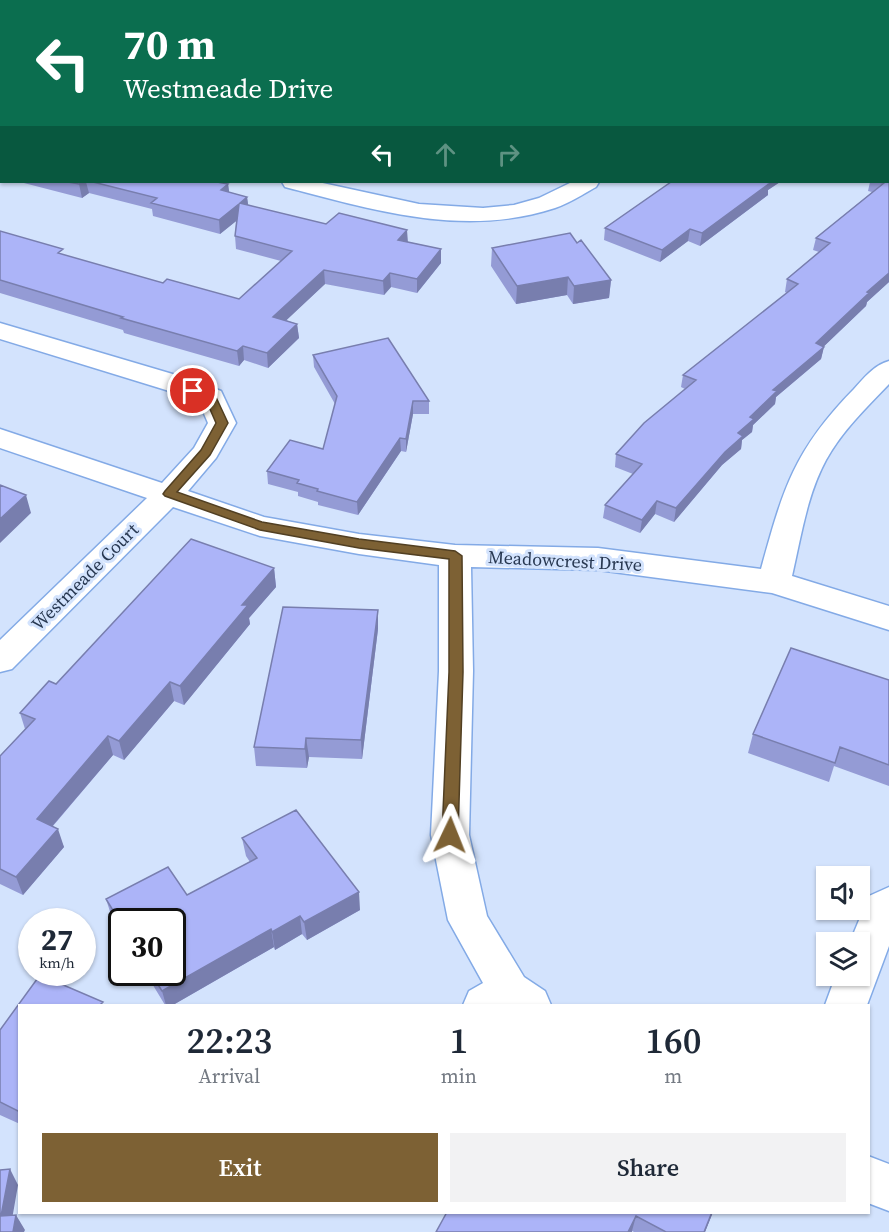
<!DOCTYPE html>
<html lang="en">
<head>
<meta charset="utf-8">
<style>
  :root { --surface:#fff; --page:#f2f2f3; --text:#1f2937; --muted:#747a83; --accent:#7d6134 }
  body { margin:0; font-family:"Source Serif 4",serif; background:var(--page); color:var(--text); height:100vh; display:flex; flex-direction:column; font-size:22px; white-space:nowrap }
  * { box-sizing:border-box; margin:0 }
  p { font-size:20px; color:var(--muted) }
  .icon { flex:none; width:33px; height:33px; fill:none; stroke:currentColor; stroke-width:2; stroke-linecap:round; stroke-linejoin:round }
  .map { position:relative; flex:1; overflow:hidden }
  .drawer { position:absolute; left:18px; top:1004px; width:852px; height:210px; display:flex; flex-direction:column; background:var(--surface); border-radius:0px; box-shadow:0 2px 4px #0004 }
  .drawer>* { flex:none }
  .top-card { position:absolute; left:0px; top:0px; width:890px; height:183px; box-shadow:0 2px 4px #0004; background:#0b6e4f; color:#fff; overflow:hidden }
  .tools { position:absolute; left:816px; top:866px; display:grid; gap:12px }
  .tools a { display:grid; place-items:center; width:54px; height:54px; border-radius:0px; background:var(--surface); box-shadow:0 2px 4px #0004; font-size:30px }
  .speed { position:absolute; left:18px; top:908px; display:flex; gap:12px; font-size:30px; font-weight:700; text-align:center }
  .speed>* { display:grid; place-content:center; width:78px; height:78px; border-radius:50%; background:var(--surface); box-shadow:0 2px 4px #0004; line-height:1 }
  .speed small { font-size:15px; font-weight:400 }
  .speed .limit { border:3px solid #111; border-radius:9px; background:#fff; color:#111 }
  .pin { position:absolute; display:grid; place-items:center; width:51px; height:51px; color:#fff; margin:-26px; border:3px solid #fff; border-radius:50%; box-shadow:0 2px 6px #0007 }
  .me { position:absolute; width:66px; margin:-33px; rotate:2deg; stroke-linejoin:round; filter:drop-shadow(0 0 4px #0008) }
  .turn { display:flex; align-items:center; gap:21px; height:126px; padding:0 24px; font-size:27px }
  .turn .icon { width:78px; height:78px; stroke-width:2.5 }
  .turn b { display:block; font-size:42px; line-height:51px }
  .lanes { display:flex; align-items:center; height:57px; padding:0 24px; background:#0003; justify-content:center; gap:30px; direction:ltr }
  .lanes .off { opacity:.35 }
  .eta { display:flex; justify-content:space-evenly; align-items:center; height:102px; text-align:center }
  .eta b { font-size:36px; font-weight:600; line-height:42px }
  .button { display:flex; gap:12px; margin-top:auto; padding:12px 24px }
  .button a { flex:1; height:69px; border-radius:0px; background:var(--accent); color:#fff; font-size:24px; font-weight:600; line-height:69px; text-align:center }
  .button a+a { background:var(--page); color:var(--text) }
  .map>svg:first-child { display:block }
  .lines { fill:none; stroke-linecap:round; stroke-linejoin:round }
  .minor-casing { stroke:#83aae6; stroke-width:3 }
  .minor { fill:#fff; fill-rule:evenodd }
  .wall { fill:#949bd5 }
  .shaded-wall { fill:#787eae }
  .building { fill:#acb4f8; stroke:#787eae; stroke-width:1.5 }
  .route { fill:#7d6134; stroke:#513f22; stroke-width:1.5 }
  .labels { text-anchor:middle; stroke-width:6; stroke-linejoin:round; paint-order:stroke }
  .street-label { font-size:18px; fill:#283851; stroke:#d3e3fd }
</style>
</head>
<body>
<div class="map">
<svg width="889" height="1232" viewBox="0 0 889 1232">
  <rect width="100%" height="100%" fill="#d3e3fd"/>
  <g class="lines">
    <defs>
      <path id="minor" d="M587 0H609L610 2H588Z
        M888 81H889V93H888Z
        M0 101H2V114H0Z
        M282 182H318L419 204 483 208 514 205 539 198 572 182H599L596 187C583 194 570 203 555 208 464 238 374 210 285 187Z
        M0 323 186 378 221 391 236 423 216 458 188 491 264 517 359 534 455 545 598 548 761 569C783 489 794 450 854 389 864 378 874 365 889 361V384C866 408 842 431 826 460 807 495 801 537 792 576L889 606V630L772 593 598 570 471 567 473 671 469 835 487 916 524 977 545 991 551 1005H463L469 991 483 983 448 920 431 835 439 671V565L359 554 260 536 173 507 12 669 0 672V640L147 498 0 448V429L162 483 194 448 208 423 199 402 166 390 0 339Z
        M889 887V946L867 1005H825L836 975H860V942H850L869 896Z
        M868 1156 889 1164V1211L868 1203Z"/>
    </defs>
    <use href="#minor" class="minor-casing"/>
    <use href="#minor" class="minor"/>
  </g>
  <path class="wall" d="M817 0H889V17L888 16V2H817Z
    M2 140V177L0 176V141Z
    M889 164V282L867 302 866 306 824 346 821 359 776 397 775 404 753 425 752 432 742 440 741 449 722 465 674 522 655 514 640 533 603 518 605 505 633 474 615 467 616 454 685 389 681 387 683 375 787 293 785 292 787 279 819 252 813 250 816 238 872 192 868 191 870 182H888Z
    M20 182H217L228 184 229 192 247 197 248 205 326 224 441 249V263L417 293 391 287 384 295 325 284 286 320 297 324 299 338 268 368 244 360 239 366 124 333 123 330 0 293V231L64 255 163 283 239 299 281 261 236 249 235 236 236 221 220 234 153 216 152 209 89 193 82 198Z
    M668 182H780L768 190V195L700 246 688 241 660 262 604 240 605 228 668 184Z
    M577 243 611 280 609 298 573 304 567 295 516 304 491 266 492 248Z
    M313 355 429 401V414H413L406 452 401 451 358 515 318 505V502L298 496V492L268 484 267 471 323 449 335 404 314 367Z
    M274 568 276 587 249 618 250 624 184 705 174 701 124 760 113 755 53 826 64 847 23 895 0 884V756L25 729 20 713 56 684Z
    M378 629 362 759 309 757 307 768 256 766 254 747Z
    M889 680V786L834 766 829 782 748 753 753 734Z
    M242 838 360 910 307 940 302 934 275 950 274 947 173 1005H165L145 972H172L122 921V934L112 918 106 899 187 895 250 862 246 856Z
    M20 1005V1124L0 1115V1030Z
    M504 1212H713L705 1232H634L632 1231 504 1213Z"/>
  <path class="shaded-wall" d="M83 182H86L89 193 82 198 79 184Z
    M767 182H780L768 190V195L700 246 702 233Z
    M228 184 230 198 221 190Z
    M247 197 249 211 240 203Z
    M239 204 240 218 220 234 219 220Z
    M690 229 688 241 660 262 662 250Z
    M407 230 408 243 398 240Z
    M441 249V263L417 293V279Z
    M324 270 325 284 275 331 273 317Z
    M390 273 391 287 384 295 383 281Z
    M889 273V282L867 302 866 306 816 354 824 347 821 359 776 397 775 404 753 425 752 432 742 440 741 449 722 465 674 522 676 508 773 390 816 343 867 292Z
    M568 277 567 295 516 304 517 286Z
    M611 280 609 298 573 304 574 286Z
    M297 324 299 338 268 368 267 353Z
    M243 346 244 360 239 366 237 351Z
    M413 401V414L406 452V439Z
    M400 438 401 451 358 515 357 502Z
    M26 495 31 513 0 543V519Z
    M657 501 655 514 640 533 642 520Z
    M274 568 276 587 249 618 250 624 184 705 180 686 242 605Z
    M378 610V629L362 759 361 740Z
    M170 682 174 701 124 760 119 741Z
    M108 736 113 755 43 837 37 819Z
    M306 738 309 757 307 768 305 749Z
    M58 829 64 847 23 895 16 877Z
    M359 892 360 910 307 940 304 922Z
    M300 916 302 934 275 950 272 932Z
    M271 929 274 947 173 1005H166L162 991Z
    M10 1169 18 1185 10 1231 1 1216Z
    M712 1212H713L705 1232H704Z
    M16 1215 25 1230 24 1232H13Z
    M636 1216 632 1231V1232H628Z"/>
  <path class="building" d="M2 140V164H0V141Z
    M889 164V273L867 292 869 293 816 343 824 347 773 390 777 391 750 417 754 419 738 433 743 436 725 452 676 508 657 501 642 520 605 505 642 464 616 454 644 423 696 380 683 375 798 284 787 279 830 243 816 238 884 183 879 182H888V165Z
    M68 182H83L79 184Z
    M93 182H217L228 184 221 190 247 197 240 203 326 224 339 213 407 230 398 240 441 249 417 279 390 273 383 281 324 270 273 317 297 324 267 353 243 346 237 351 121 318 123 317 0 280V231L63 249 58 253 163 283 167 279 239 299 292 251 235 236 239 204 219 220 151 203 157 198Z
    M671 182H767H766L770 183 702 233 690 229 662 250 605 228Z
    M570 233 577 243 581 240 611 280 574 286 568 277 517 286 492 248Z
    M388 338 429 401H413L406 439 400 438 357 502 317 491 318 489 297 483 299 480 267 471 290 440 323 449 337 396 313 355Z
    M0 485 26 495 0 519Z
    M191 539 274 568 242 605H248L180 686 170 682 119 741 108 736 37 819 58 829 16 877 0 869V756L35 719 20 713 49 681 56 684Z
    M283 607 378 610 361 740 306 738 305 749 254 747Z
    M791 648 889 680V765L840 747 835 763 753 734Z
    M296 810 359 892 304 922 300 916 272 932 271 929 162 991 150 972H172V921H122V925L106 899 168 867 187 895 257 858 242 838Z
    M40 975 103 1002 100 1005H20V1112L0 1102V1030Z
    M10 1169 1 1216 16 1215 13 1232H0V1170Z
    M447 1212 504 1213V1212H712L704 1232H666L636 1216 628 1232H436Z"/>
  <path class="route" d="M193 387 215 395 228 423 210 455 177 492 262 522 359 539 455 551 462 556 463 672 458 835 455 840 450 842 444 840 442 835 449 672V559L359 548 260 530 165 496 163 494 165 491 201 450 216 423 206 400 188 391Z"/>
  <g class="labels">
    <g class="street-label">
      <text transform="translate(565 561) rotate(3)" y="6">Meadowcrest Drive</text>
      <text transform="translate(85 577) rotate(-45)" y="6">Westmeade Court</text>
    </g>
  </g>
</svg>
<div class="tools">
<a><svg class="icon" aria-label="sound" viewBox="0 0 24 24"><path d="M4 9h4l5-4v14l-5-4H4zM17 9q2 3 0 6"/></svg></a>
<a><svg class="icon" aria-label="layers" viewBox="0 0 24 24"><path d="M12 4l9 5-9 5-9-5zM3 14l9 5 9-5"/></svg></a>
</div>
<div class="speed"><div>27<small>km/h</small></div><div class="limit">30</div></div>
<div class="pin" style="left:193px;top:391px;background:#d93025"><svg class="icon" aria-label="arrive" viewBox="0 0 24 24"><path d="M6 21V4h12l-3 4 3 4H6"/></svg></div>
<svg class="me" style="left:450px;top:835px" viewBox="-20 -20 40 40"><path d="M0-17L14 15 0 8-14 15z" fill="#7d6134" stroke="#fff" stroke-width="4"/></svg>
<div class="top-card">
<div class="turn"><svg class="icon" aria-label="left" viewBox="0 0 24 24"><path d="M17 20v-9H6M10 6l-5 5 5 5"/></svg><div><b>70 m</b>Westmeade Drive</div></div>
<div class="lanes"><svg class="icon" aria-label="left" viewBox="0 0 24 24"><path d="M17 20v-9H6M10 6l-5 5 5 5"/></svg><svg class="icon off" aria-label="ahead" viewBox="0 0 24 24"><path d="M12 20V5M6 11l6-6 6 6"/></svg><svg class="icon off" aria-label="right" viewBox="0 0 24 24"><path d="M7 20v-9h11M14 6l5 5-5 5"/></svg></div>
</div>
<section class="drawer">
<div class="eta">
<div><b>22:23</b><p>Arrival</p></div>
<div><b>1</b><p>min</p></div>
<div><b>160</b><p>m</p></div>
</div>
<div class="button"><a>Exit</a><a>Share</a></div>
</section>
</div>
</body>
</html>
